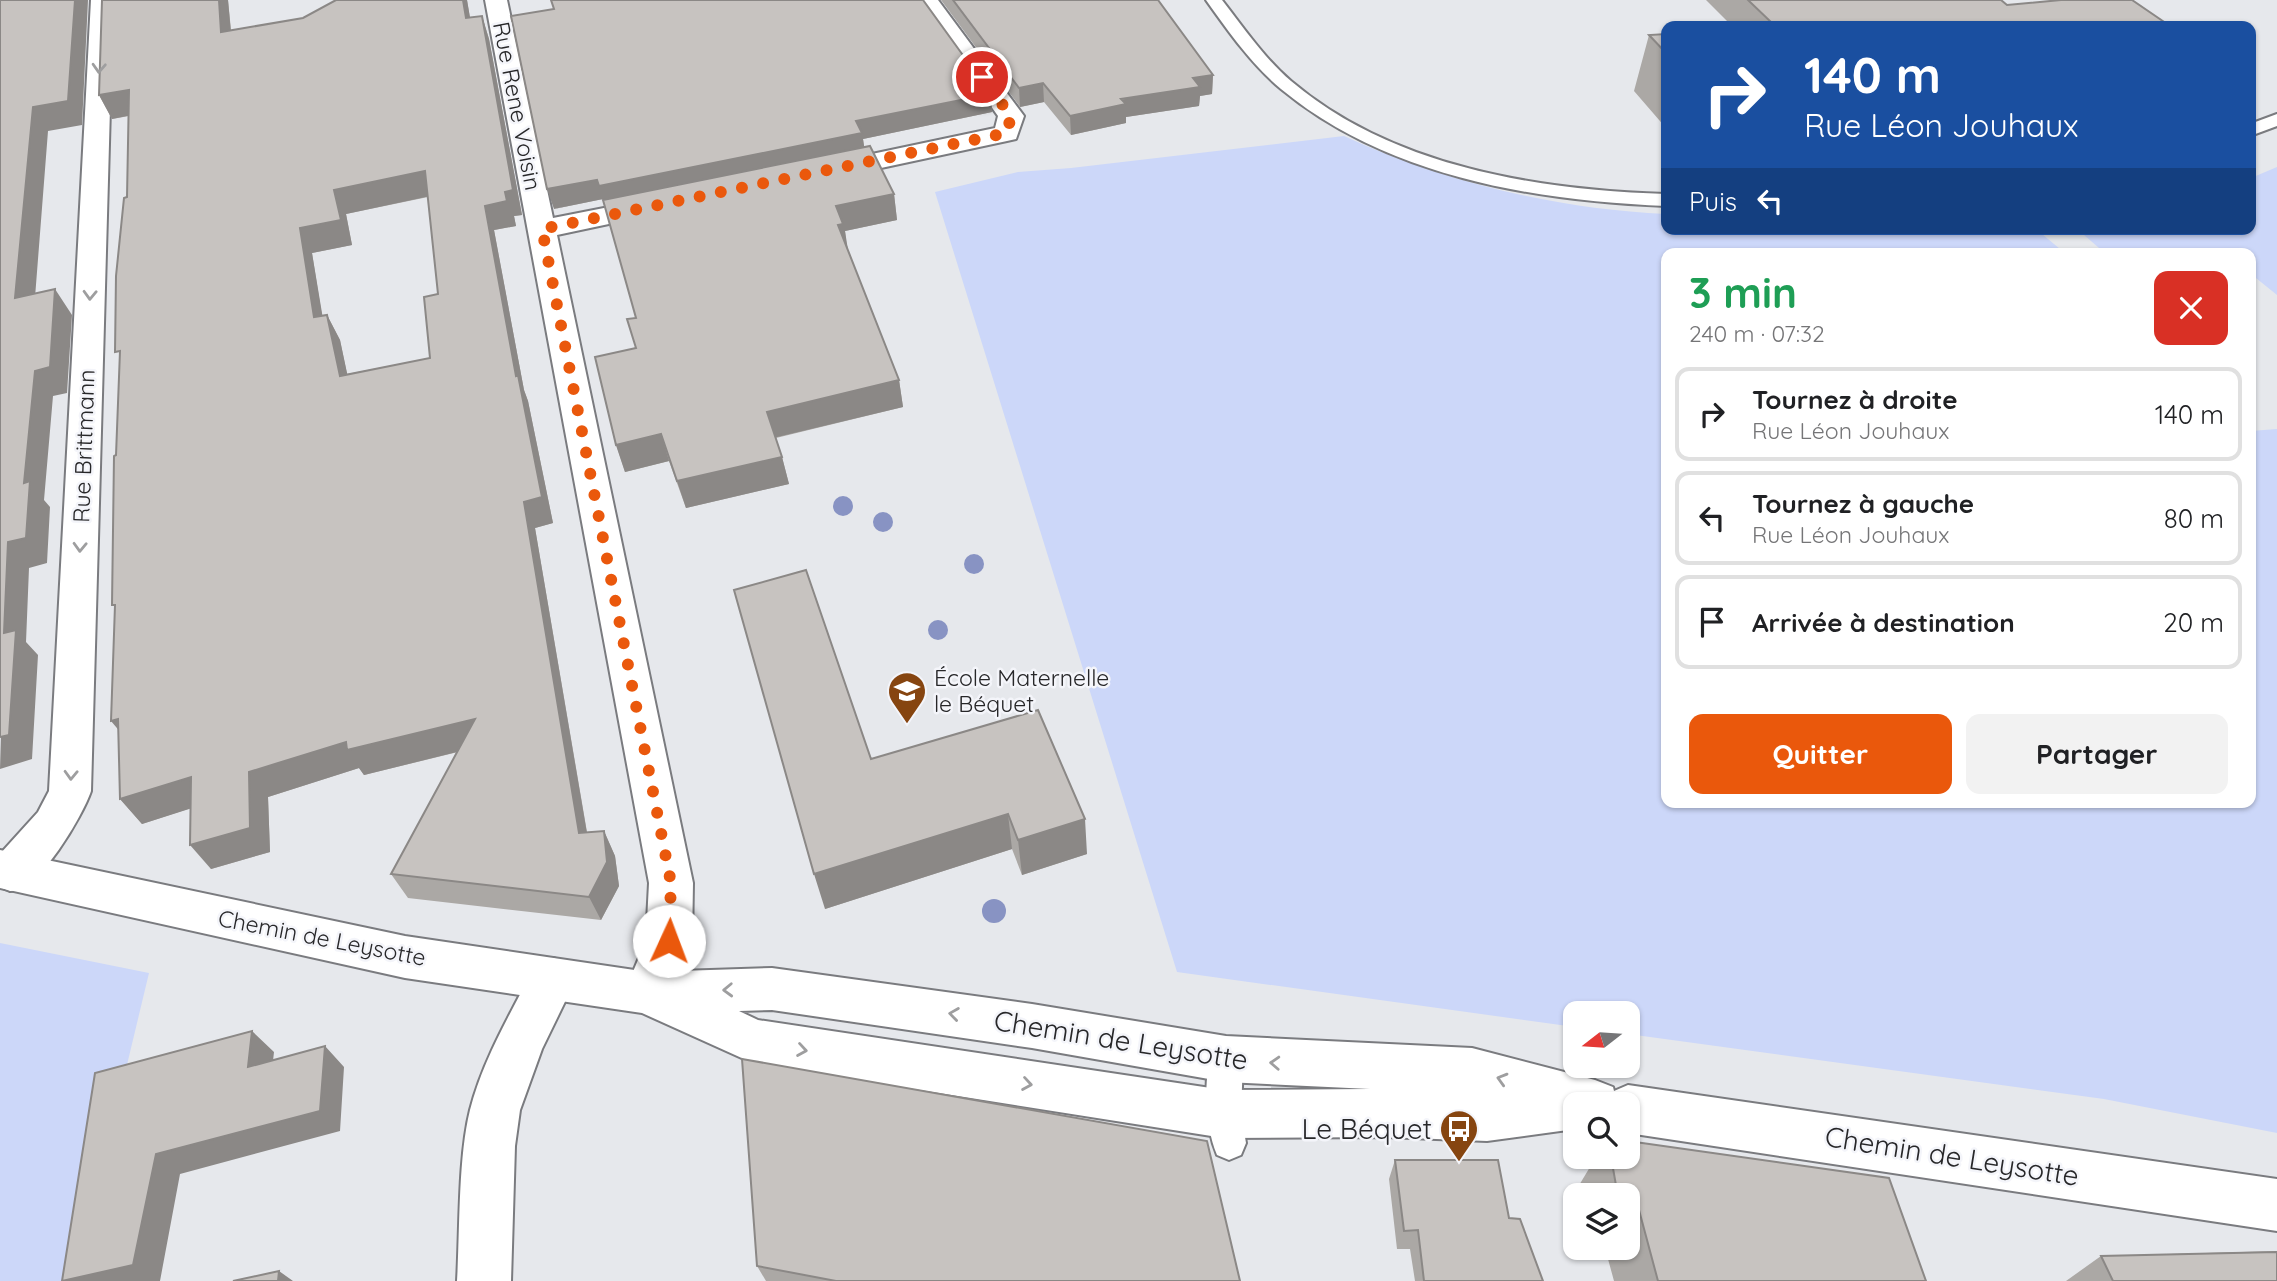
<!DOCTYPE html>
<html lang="fr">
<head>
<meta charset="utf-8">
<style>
  :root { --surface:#fff; --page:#f2f2f2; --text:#202124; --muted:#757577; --line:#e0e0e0; --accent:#ea580c }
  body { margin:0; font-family:Quicksand,sans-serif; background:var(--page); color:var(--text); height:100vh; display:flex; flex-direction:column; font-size:26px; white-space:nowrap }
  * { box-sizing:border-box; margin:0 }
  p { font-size:23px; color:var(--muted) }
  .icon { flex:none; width:38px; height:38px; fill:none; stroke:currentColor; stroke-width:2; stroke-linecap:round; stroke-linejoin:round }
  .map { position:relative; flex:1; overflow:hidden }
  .panel { position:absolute; left:1661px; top:248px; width:595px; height:560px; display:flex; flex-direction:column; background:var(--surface); border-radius:14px; box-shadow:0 2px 5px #0004 }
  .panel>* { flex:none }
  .top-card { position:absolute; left:1661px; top:21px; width:595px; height:214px; border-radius:14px; box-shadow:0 2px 5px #0004; background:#1a4fa0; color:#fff; overflow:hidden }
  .needle { width:46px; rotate:253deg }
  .tools { position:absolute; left:1563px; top:1001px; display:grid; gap:14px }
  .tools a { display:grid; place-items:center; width:77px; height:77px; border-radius:14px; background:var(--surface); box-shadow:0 2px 5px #0004; font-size:35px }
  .pin { position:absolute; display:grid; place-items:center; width:60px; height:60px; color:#fff; margin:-30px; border:4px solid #fff; border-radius:50%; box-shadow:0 2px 7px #0007 }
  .me { position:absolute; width:77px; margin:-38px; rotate:2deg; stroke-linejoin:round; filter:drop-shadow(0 0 5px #0008) }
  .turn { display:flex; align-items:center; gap:24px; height:147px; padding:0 28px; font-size:32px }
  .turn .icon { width:91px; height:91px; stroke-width:2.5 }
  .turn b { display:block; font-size:49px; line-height:60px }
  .then { display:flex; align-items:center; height:66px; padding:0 28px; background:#0003; gap:14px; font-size:26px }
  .round { display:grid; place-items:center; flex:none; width:74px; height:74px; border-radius:14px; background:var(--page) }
  .headline { display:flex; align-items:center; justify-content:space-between; height:119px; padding:0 28px }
  h1 { font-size:42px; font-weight:800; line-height:52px; color:#1e9e55 }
  .button { display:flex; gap:14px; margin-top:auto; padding:14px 28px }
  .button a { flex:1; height:80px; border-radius:14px; background:var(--accent); color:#fff; font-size:28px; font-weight:800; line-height:80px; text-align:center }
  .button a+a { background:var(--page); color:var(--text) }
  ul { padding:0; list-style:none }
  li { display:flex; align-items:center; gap:21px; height:94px; margin:0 14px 10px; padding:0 14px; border:4px solid var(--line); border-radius:14px }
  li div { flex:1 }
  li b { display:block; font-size:26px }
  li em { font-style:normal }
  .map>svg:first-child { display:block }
  .green { fill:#ccd7f9 }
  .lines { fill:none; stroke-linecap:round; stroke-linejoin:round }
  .service-casing { stroke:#7a7b7f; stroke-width:4 }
  .minor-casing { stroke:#7a7b7f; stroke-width:4 }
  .tertiary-casing { stroke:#7a7b7f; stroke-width:4 }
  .service { fill:#fff; fill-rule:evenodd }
  .minor { fill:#fff; fill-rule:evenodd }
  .tertiary { fill:#fff; fill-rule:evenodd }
  .tree { fill:#8893c3 }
  .wall { fill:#aba8a5; fill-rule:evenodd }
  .shaded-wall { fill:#8b8886 }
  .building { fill:#c7c3c0; stroke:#8b8886; stroke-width:2; fill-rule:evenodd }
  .oneway { stroke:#9e9e9f }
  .route { stroke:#ea580c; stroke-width:12; stroke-dasharray:0 21.6 }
  .labels { text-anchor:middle; stroke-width:5; stroke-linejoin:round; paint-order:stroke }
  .street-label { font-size:23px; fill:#272729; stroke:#f4f5fa }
  .poi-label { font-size:23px; fill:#272729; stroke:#f4f5fa; text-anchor:start }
  .near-street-label { font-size:28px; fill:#272729; stroke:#f4f5fa }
  .near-poi-label { font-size:28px; fill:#272729; stroke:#f4f5fa; text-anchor:end }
</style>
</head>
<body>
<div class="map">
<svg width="2277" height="1281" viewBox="0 0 2277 1281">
  <rect width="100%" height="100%" fill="#e6e8ec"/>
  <path class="green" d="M1344 136C1445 182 1555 209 1666 214V229H1755L1766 235 1824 229H2036L2066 254H1666V803H2250L2251 431 2277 429V1133L2104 1099 1628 1034V1013H1575V1027L1177 972 935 192 1018 172 1071 168Z
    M2277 167V295L2251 274 2250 254H2106L2077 229H2250L2251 178Z
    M0 943 149 973 120 1094 93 1281H0Z"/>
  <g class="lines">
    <defs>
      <path id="service" d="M1206 0H1222C1244 28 1264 58 1291 81 1392 167 1538 190 1666 194V206C1534 201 1386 176 1281 89 1252 65 1228 31 1206 0Z
        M2277 114V126L2250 136V124Z
        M1226 1043 1238 1048 1243 1059 1241 1114 1246 1143 1241 1155 1229 1160 1217 1155C1205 1127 1202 1076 1214 1048Z"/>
      <path id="minor" d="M91 0H113L91 791C83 815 39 892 10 891 7 890 3 888 0 887V854L38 812 49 791Z
        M485 0H507L553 218 660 197 670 199 674 205 670 211 557 235 693 883 692 941 665 1008 648 1014 631 1008 624 993 646 941 649 883Z
        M915 0H938L1024 116 1016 139 1007 141 825 180 815 178 811 172 815 166 995 128 998 116Z
        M553 958 570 964 576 979 542 1049 520 1110 515 1146 511 1281H457C460 1230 458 1158 470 1110 483 1059 512 1011 536 964Z"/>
      <path id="tertiary" d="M0 850 405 936 648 972 772 968 1032 1004 1226 1036 1472 1048 1595 1080 1613 1087 1614 1091 1628 1085 2277 1179V1231L1628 1133V1104H1575V1129L1487 1141 1385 1137 1224 1138 755 1064 642 1013 405 978 0 888ZM772 1010 1032 1048 1226 1082 1370 1089 1224 1090 758 1020 739 1011Z"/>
    </defs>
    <use href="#service" class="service-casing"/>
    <use href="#minor" class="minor-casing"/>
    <use href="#tertiary" class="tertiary-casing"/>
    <use href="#service" class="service"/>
    <use href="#minor" class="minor"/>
    <use href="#tertiary" class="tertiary"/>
  </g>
  <g class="tree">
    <circle cx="843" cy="506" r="10"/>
    <circle cx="883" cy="522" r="10"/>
    <circle cx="974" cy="564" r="10"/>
    <circle cx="938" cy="630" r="10"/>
    <circle cx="994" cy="911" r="12"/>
  </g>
  <path class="wall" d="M102 0H228L231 30 303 18 336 0H467L470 18 482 16 489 39 522 215 514 216 516 226 494 230 524 390 528 401 553 523 535 528 587 832 604 831 615 856 619 886 601 920 408 898 391 874 458 752 364 775 359 768 268 797 270 852 211 869 191 808 142 824 120 799 115 608 116 455 127 197 129 116 112 119 99 95ZM428 197 438 294 430 358 347 374 340 340 327 315 322 316 312 253 352 245 346 214Z
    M941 0H1158L1213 75 1212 94 1200 96 1199 106 1126 117V123L1071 135 1044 102 1020 107Z
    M1706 0H2001L2007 5 2170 26H1732Z
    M1666 34V128L1634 91 1649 35Z
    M991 94 992 112 863 139 864 147 894 194 897 220 845 231 847 250 899 380 903 407 776 438 782 457 789 484 686 508 669 461 625 472 616 445 636 348V318L603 199 554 209Z
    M1038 710 1087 854 1022 875 1012 849 825 909 871 759Z
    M1596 1157H1628L1926 1281H1614L1605 1248H1628V1195H1580L1578 1187Z
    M1395 1160 1509 1218 1543 1281H1415L1410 1249H1397L1389 1179Z
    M2277 1251V1281H2066L2101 1256Z
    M757 1266 1240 1281H766Z"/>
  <path class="shaded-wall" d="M75 0H88L82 125 48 131 33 323 15 298 33 107Z
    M219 0H228L233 55 221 32Z
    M463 0H467L474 41 466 18Z
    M482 16 489 39 522 215 514 216 516 226 494 230 524 390 528 401 553 523 535 528 591 857 579 833 524 502 516 376 485 206Z
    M1213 75 1212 94 1200 96 1199 106 1126 117V123L1071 135 1070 116 1193 78Z
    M1043 83 1044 102 1020 107 1019 88Z
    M129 90 142 113 112 119 99 95Z
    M991 94 992 112 863 139 865 152 605 205 603 199 554 209 547 189 597 180 856 121Z
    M425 171 435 195 346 214 352 245 312 253 327 343 314 317 300 228 334 190Z
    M894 194 897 220 845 231 848 250 842 251 836 206Z
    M55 289 72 315 67 393 53 396 44 500 50 507 47 563 29 568 26 642 38 655 32 759 0 769 4 633 8 542 35 371Z
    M327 315 340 340 353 401 340 376Z
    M899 380 903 407 773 438 767 412Z
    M661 434 669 461 625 472 616 445Z
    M782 457 789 484 686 508 677 481Z
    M118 719 132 746 111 721Z
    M475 719 489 744 364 775 359 768 268 797 270 852 211 869 190 845 249 772 346 742Z
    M191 777 211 802 142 824 120 799Z
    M1008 814 1012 849 825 909 814 874Z
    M1085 819 1087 854 1022 875 1018 840Z
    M604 831 615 856 619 886 601 920 589 897Z
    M252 1031 274 1052 270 1088 248 1067Z
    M325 1046 344 1067 340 1131 180 1174 160 1281H64L156 1154Z
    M279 1271 293 1281H278Z"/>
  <path class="building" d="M0 0H75L68 101 33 107 15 298 55 289 50 367 35 371 24 483 30 481 26 538 8 542 4 633 16 630 9 735 0 737Z
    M102 0H219L221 32 303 18 336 0H463L466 18 482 16 513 190 505 192 507 201 485 206 516 376 518 375 542 497 524 502 579 833 604 831 607 862 589 897 391 874 475 719 347 750 346 742 249 772 250 828 190 845 191 777 120 799 118 719 111 721 115 605H112L114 456 116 455 120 351 115 352 116 276 124 198 127 197 129 90 99 95ZM425 171 438 294 424 297 430 358 340 376 327 315 314 317 300 228 341 220 334 190Z
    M551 0H923L991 94 856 121 862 133 599 186 597 180 547 189 511 16 554 9Z
    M953 0H1158L1213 75 1193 78 1200 87 1121 99 1126 104 1070 116 1043 83 1019 88Z
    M1748 0H2001L2007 5 2061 0H2132L2170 26H1751L1773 24Z
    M1666 34V53L1649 35Z
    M870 146 894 194 836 206 843 224 838 225 899 380 767 412 782 457 677 481 661 434 616 445 595 357 636 348 627 319 636 318 603 200Z
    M806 570 871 759 1038 710 1085 819 1018 840 1008 814 814 874 734 590Z
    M252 1031 248 1067 325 1046 320 1111 156 1154 133 1265 62 1281 95 1073Z
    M742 1059 1207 1141 1240 1281H836L757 1266Z
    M1628 1141 1889 1178 1926 1281H1658L1635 1195 1617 1191 1611 1157H1628Z
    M1395 1160H1498L1509 1218 1520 1219 1543 1281H1424L1418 1230 1404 1231Z
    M2277 1252V1281H2113L2101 1256Z
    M279 1271 278 1281H233Z"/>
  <defs><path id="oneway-chevron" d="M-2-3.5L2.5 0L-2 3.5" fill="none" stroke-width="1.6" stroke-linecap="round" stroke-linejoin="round" transform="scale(1.75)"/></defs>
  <g class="oneway">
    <use href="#oneway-chevron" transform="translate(99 68) rotate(93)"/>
    <use href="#oneway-chevron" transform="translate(90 295) rotate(92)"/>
    <use href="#oneway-chevron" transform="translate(80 547) rotate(92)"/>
    <use href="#oneway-chevron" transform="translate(71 775) rotate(92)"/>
    <use href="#oneway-chevron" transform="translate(728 990) rotate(178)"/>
    <use href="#oneway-chevron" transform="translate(954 1014) rotate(-172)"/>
    <use href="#oneway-chevron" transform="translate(802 1050) rotate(9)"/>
    <use href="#oneway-chevron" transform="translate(1275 1063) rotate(-177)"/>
    <use href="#oneway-chevron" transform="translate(1502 1079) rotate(-164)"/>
    <use href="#oneway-chevron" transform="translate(1027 1084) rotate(9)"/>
  </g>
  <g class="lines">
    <path class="route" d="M669 941 671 883 542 229 1007 133 1011 116 982 77"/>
  </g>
  <defs>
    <symbol id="school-pin" viewBox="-11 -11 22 30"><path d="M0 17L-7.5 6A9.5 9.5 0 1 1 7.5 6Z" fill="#864510" stroke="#f4f5fa"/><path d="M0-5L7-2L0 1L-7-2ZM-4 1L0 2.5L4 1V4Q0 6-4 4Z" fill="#fff"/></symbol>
    <symbol id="bus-pin" viewBox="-11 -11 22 30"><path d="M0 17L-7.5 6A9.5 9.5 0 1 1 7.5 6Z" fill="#864510" stroke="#f4f5fa"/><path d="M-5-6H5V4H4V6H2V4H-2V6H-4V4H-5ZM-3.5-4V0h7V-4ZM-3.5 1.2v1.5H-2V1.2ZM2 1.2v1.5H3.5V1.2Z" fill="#fff"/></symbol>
  </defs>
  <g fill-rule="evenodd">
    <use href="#school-pin" x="885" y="669" width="44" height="60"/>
    <use href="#bus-pin" x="1437" y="1107" width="44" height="60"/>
  </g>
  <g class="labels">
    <g class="street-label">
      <text transform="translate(517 106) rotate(79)" y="8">Rue Rene Voisin</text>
      <text transform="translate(84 446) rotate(-88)" y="8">Rue Brittmann</text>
      <text transform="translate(322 938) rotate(11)" y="8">Chemin de Leysotte</text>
    </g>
    <g class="poi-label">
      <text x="934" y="686">École Maternelle<tspan x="934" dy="26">le Béquet</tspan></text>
    </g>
    <g class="near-street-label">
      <text transform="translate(1121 1040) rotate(9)" y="10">Chemin de Leysotte</text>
      <text transform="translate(1952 1156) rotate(9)" y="10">Chemin de Leysotte</text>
    </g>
    <g class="near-poi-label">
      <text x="1432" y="1139">Le Béquet</text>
    </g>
  </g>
</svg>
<div class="tools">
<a><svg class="needle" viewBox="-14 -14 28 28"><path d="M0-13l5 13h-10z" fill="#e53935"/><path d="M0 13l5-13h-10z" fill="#757577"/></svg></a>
<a><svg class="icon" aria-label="search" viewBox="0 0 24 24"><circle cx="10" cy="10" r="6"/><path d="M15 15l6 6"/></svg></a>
<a><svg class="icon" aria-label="layers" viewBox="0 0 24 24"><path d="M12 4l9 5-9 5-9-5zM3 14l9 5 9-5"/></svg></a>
</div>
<div class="pin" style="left:982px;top:77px;background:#d93025"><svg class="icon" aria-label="arrive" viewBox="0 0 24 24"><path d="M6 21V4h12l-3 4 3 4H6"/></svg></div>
<svg class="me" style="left:669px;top:941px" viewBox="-20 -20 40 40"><circle r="19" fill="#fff"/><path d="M0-13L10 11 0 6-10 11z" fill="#ea580c"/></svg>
<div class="top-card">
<div class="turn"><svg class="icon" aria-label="right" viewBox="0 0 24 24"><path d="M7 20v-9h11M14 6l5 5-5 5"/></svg><div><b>140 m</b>Rue Léon Jouhaux</div></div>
<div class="then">Puis<svg class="icon" aria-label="left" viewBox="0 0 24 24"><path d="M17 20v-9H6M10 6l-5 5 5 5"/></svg></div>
</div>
<section class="panel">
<div class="headline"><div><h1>3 min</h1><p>240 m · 07:32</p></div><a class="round" style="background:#d93025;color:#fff"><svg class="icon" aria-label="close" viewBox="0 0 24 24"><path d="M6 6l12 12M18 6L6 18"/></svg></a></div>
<ul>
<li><svg class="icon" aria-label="right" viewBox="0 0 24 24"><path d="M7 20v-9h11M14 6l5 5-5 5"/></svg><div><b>Tournez à droite</b><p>Rue Léon Jouhaux</p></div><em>140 m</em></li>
<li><svg class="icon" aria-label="left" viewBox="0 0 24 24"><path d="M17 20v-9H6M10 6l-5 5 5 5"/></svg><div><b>Tournez à gauche</b><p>Rue Léon Jouhaux</p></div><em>80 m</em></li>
<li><svg class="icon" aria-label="arrive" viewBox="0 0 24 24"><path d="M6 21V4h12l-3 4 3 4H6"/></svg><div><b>Arrivée à destination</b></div><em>20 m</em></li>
</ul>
<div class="button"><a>Quitter</a><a>Partager</a></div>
</section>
</div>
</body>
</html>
